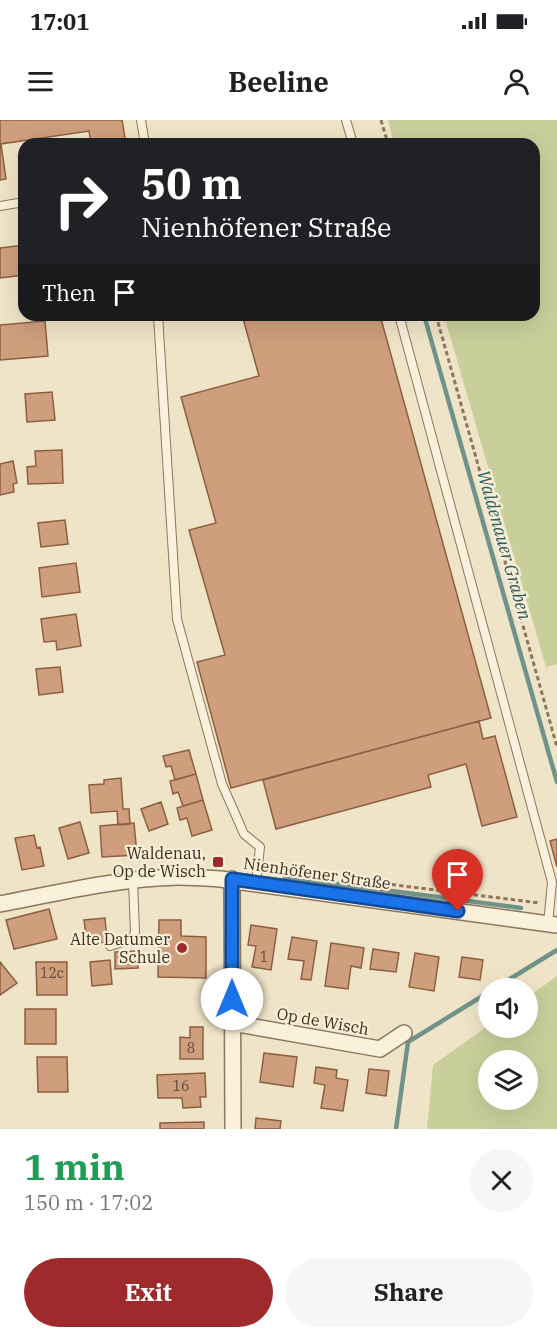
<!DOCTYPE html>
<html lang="en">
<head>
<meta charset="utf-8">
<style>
  :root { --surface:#fff; --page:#f6f6f6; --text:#202124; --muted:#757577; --accent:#9e2a2b }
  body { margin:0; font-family:"IBM Plex Serif",serif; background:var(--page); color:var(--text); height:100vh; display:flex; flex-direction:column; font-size:22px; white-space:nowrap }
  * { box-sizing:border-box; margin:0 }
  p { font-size:20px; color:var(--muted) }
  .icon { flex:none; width:33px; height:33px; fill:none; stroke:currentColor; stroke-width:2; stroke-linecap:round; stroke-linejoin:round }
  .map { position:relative; height:1009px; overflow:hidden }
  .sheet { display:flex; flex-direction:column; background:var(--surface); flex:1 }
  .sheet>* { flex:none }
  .banner { position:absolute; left:18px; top:18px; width:522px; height:183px; border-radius:18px; box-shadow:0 6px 24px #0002; background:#202124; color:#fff; overflow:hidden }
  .fabs { position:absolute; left:478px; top:858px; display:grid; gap:12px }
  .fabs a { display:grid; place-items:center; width:60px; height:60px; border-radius:50%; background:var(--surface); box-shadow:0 6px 24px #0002; font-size:30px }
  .pin { position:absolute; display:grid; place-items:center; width:51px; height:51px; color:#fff; margin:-62px -26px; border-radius:50% 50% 50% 0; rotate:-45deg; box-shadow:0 0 6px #0007 }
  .pin .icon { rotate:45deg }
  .me { position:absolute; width:66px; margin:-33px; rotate:0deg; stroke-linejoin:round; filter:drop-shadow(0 0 4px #0008) }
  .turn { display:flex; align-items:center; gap:21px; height:126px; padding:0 24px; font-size:27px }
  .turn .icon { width:78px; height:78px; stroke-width:2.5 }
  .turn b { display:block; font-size:42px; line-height:51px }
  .then { display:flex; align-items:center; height:57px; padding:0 24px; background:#0003; gap:12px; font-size:22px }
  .round { display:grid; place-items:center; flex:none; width:63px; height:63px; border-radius:32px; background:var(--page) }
  .summary { display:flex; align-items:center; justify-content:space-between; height:102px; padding:0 24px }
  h1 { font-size:36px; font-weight:700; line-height:45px; color:#1e9e55 }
  .button { display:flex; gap:12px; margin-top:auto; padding:12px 24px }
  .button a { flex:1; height:69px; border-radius:36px; background:var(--accent); color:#fff; font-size:24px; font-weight:700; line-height:69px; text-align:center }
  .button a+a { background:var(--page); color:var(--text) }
  .status { display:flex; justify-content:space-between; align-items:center; height:42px; padding:0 30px; background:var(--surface); direction:ltr }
  .status svg { height:16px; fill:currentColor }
  header { display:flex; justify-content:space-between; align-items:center; height:78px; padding:0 24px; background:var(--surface); font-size:27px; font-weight:700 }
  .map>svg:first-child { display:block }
  .green { fill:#c9cf9b; fill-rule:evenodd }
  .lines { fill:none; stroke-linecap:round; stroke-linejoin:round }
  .stream { stroke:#6f938a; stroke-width:4.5 }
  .building { fill:#cf9f7d; stroke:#8d5f41; stroke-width:1.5 }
  .service-casing { stroke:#8d765c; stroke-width:10 }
  .minor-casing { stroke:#8d765c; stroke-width:18 }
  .path { stroke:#8d765c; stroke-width:3; stroke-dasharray:4.5 3; stroke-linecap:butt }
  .service { stroke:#faf1dc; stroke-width:8 }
  .minor { stroke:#faf1dc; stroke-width:15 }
  .route-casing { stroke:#114b97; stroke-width:15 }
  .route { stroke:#1a73e8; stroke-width:10 }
  .poi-dot { fill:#9e2a2b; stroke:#f7eed8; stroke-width:2 }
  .labels { text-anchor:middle; stroke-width:4.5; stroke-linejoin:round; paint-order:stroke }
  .number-label { font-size:14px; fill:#624a37 }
  .poi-label { font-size:16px; fill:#3d2e20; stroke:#f7eed8; text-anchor:end }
  .street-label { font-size:16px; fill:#3d2e20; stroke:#f7eed8 }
  .water-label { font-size:18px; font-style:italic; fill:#2f5d5a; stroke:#f7eed8 }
</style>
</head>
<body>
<div class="status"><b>17:01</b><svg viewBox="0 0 49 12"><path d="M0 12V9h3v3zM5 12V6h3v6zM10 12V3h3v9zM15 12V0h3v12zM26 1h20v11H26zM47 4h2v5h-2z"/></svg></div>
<header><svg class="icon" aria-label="menu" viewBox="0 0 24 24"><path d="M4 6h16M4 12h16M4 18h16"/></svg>Beeline<svg class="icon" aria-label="person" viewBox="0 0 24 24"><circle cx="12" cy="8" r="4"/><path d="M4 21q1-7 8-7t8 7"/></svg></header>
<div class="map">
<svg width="557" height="1009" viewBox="0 0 557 1009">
  <rect width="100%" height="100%" fill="#f0e4c8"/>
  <path class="green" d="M388 0H557V544L546 547 444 195H534V24H394Z
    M557 856V1009H427L433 945 489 905V908H528V877ZM528 940V980H489V940Z"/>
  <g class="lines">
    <path class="stream" d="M424 195 557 662
      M285 757 521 788
      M495 868 557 830
      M396 1009 408 922 489 872"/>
  </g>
  <path class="building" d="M0 0H122L126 24H91L89 11 1 24 6 59 0 60Z
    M24 125V155L0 158V128Z
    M242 195H355L356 197 380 195 491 598 231 668 197 542 225 535 189 410 216 403 181 277 259 256Z
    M45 201 48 236 0 240V205Z
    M52 272 55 300 27 302 25 274Z
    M62 330 63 363 28 364 27 347 36 346 35 331Z
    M13 341 17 363 13 364 14 372 0 375V344Z
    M65 400 68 424 41 427 38 403Z
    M76 443 80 472 42 477 39 448Z
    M76 494 81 526 57 530 56 521 44 522 41 499Z
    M60 547 63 572 39 575 36 549Z
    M479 601 483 619 495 616 517 697 482 706 466 644 428 655 431 667 276 709 263 660Z
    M189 630 196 654 175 660 171 646 166 647 163 636Z
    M196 654 203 680 183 686 178 672 173 674 170 661Z
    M121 658 123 689H129L130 704 118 705 117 691 91 693 89 665 104 664V660Z
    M203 680 212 710 192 716 187 698 180 700 177 688Z
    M161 682 168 704 149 711 141 689Z
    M80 702 89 733 68 739 59 708Z
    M134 703 137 735 102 737 100 706Z
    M34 715 37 728 40 727 44 746 22 750 15 718Z
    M557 719V747L550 721Z
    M49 789 57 819 14 829 6 800Z
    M105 798 107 822 87 824 84 800Z
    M159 800H181V816L206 817V858L158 857Z
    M251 805 277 809 271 850 252 847 256 826 248 825Z
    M292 817 317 821 311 860 301 859 304 841 288 839Z
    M331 823 364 828 361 848 351 846 348 869 325 866Z
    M373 829 399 833 396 852 370 849Z
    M137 831 138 848 115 849V832Z
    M415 833 439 837 434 871 409 867Z
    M462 837 483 840 480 860 459 857Z
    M110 840 112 864 92 866 90 842Z
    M0 842 17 863 0 875Z
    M36 842H67V875H37Z
    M25 889H56V924H25Z
    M190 907H203V939H180V917L190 918Z
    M264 933 297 937 293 967 260 962Z
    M37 937H67L68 972H38Z
    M316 947 337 950 336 958 348 960 343 991 321 988 325 965 314 963Z
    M369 949 389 951 386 976 366 973Z
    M205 953 206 977H200L201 987 183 988 182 978H158L157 955Z
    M256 998 281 1001 280 1009H255Z
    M204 1002V1009H160V1003Z"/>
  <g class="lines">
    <defs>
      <path id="service" d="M141 0 145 24
        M346 0 353 24
        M0 86 24 82
        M158 195 177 499 222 664 244 714 260 727 256 763
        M399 195 552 762 548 804
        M110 826 132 819 135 812 133 761"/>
      <path id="minor" d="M232 759 233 1009
        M0 784C57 773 120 758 178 757 192 757 206 758 220 759L557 805
        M232 903 380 929 404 913"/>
    </defs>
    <use href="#service" class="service-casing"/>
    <use href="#minor" class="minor-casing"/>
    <path class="path" d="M381 0 388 24
      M436 195 557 627
      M347 759 540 783"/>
    <use href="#service" class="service"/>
    <use href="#minor" class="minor"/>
  </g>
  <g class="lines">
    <defs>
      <path id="route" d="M232 879V759L458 791"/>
    </defs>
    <use href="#route" class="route-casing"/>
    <use href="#route" class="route"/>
  </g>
  <g class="poi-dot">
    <rect x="212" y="736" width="12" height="12" rx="3"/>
    <circle cx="182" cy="828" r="6"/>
  </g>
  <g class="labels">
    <g class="number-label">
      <text x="264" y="842">1</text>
      <text x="52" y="858">12c</text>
      <text x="191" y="933">8</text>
      <text x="181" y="971">16</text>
    </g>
    <g class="poi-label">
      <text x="206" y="739">Waldenau,<tspan x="206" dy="18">Op de Wisch</tspan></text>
      <text x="170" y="825">Alte Datumer<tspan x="170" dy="18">Schule</tspan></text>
    </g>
    <g class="street-label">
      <text transform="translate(317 753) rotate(8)" y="6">Nienhöfener Straße</text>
      <text transform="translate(323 901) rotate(10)" y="6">Op de Wisch</text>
    </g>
    <g class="water-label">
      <text transform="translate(504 425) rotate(74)" y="6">Waldenauer Graben</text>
    </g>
  </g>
</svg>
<div class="fabs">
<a><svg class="icon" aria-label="sound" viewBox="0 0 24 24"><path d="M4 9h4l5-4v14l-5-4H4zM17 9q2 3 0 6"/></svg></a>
<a><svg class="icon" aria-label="layers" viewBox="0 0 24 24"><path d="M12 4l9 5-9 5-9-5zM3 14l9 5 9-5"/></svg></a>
</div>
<div class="pin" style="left:458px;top:791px;background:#d93025"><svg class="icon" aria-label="arrive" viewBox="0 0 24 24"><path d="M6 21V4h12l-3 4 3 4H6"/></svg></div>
<svg class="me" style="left:232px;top:879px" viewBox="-20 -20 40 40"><circle r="19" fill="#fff"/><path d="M0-13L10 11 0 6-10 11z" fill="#1a73e8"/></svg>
<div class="banner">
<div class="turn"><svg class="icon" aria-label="right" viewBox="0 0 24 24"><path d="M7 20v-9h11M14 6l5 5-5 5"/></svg><div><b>50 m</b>Nienhöfener Straße</div></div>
<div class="then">Then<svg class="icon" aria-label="arrive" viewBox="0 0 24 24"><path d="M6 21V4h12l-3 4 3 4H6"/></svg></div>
</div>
</div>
<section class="sheet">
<div class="summary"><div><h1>1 min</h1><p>150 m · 17:02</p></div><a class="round"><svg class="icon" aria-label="close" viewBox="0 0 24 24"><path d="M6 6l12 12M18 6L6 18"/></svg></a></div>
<div class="button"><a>Exit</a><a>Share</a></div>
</section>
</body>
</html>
